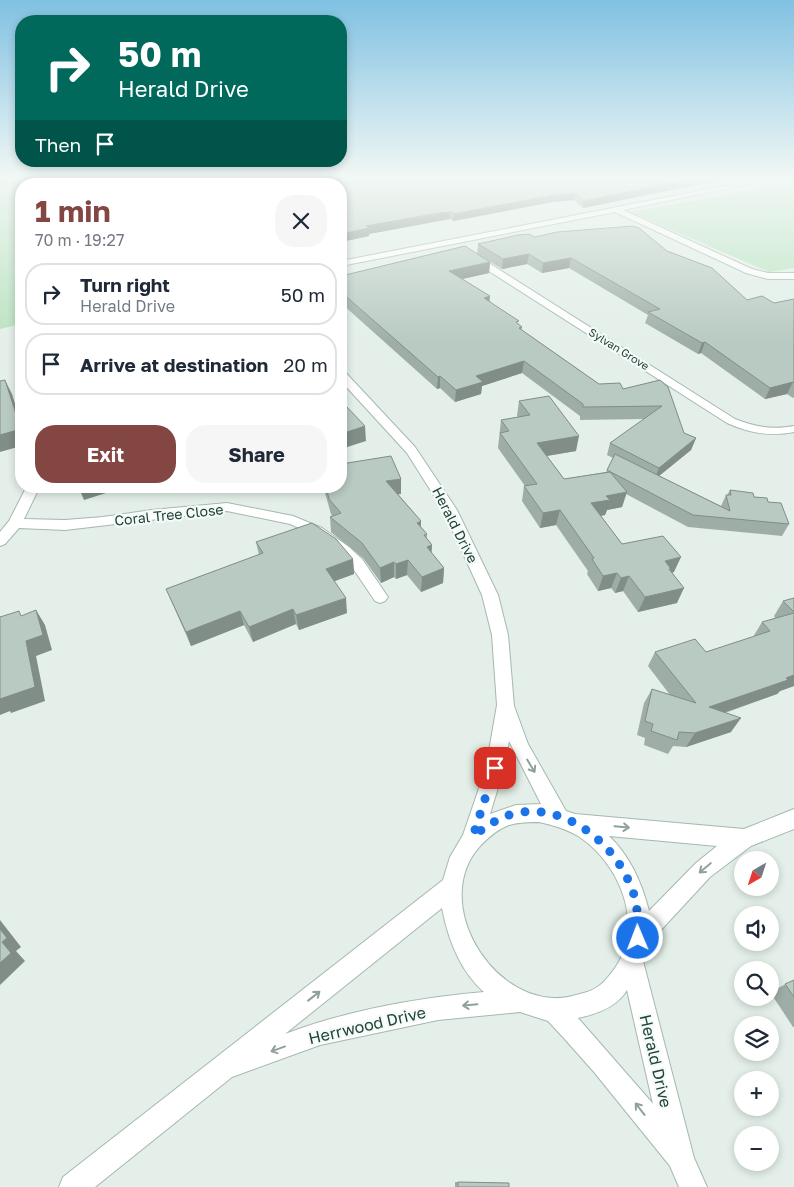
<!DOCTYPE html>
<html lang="en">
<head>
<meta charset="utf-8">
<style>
  :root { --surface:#fff; --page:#f6f6f7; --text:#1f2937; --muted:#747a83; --line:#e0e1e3; --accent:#844643 }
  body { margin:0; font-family:"Golos Text",sans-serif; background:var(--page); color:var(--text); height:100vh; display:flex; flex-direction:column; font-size:19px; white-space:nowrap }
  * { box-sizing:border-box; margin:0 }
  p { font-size:16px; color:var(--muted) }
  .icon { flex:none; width:28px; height:28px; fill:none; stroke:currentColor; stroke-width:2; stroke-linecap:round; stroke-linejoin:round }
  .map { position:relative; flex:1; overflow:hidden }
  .drawer { position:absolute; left:15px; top:178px; width:332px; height:315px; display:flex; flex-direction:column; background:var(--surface); border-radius:20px; box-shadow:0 2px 8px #0003 }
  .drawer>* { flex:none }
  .hud { position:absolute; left:15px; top:15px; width:332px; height:152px; border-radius:20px; box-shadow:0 2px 8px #0003; background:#00695c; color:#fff; overflow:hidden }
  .needle { width:32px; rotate:219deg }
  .fabs { position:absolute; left:734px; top:851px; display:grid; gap:10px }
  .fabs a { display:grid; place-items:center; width:45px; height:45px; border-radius:50%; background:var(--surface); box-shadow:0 2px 8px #0003; font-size:25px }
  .pin { position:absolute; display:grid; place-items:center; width:42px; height:42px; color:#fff; margin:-21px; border-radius:10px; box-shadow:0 2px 8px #0006 }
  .me { position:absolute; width:55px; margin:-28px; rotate:359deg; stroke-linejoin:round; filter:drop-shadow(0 0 4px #0008) }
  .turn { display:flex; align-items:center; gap:18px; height:105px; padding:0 20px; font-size:22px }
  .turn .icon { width:65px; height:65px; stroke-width:2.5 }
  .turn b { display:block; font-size:35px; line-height:42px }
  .then { display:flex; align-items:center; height:48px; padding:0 20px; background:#0003; gap:10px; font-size:19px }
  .round { display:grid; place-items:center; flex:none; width:52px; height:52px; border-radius:20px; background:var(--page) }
  .headline { display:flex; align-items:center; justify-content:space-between; height:85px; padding:0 20px }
  h1 { font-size:30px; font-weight:700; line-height:38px; color:var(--accent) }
  .action { display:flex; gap:10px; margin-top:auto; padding:10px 20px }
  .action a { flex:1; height:58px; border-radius:20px; background:var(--accent); color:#fff; font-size:20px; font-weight:700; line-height:58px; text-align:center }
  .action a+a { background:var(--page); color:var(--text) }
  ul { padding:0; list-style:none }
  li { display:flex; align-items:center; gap:15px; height:62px; margin:0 10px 8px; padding:0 10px; border:2px solid var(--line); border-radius:20px }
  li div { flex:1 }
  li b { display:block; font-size:19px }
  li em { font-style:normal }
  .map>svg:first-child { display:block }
  .green { fill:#bae2c0 }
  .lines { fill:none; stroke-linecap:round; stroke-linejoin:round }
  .minor-casing { stroke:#a5b8af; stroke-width:2 }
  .minor { fill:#fff; fill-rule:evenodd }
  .wall { fill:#9eaea6 }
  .shaded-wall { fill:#818d87 }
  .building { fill:#b8cac1; stroke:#818d87 }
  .oneway { stroke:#90a19a }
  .route { stroke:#1a73e8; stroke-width:9; stroke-dasharray:0 16.2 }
  .labels { text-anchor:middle; stroke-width:4.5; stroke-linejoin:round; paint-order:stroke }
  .far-street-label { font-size:11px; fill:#204336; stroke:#f4faf7 }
  .street-label { font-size:14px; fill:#204336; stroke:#f4faf7 }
  .near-street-label { font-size:16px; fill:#204336; stroke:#f4faf7 }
</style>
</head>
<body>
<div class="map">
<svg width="794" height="1187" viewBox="0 0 794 1187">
  <rect width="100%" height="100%" fill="#e3efe8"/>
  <path class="green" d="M0 177H148L153 184H21V324L0 329Z
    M794 183V268L769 272 630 212Z"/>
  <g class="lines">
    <defs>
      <path id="minor" d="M172 177H178L183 184H177Z
        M771 177H783L623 210 752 269 768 273H794V279H768L746 273 615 212 341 266V261Z
        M470 255H476L735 419C755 427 772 430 794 426V432C770 437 749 433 727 423L470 259Z
        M341 371 345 372 415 447 457 510 498 595 508 635 514 706 528 744 566 811 575 814 744 829 794 809V829L751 846 710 877 649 943 643 961 694 1158 707 1187H679L670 1166 594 1072 562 1036 548 1021 520 1012 438 1020 320 1045 232 1077 95 1187H59L63 1177 443 880 450 857 463 835 486 768 497 705 492 635 482 595 443 510 407 453 341 381ZM509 741 541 804 516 805 490 814 504 768ZM539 822C553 825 566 829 578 836 620 863 645 925 615 968 607 979 600 988 587 992 577 995 564 999 553 998 486 995 431 898 481 845 489 837 498 829 509 825 519 822 529 822 539 822ZM609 836 717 846 696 863 649 911C642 883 630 856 609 836ZM442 908C448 939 460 971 484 992 417 998 348 1010 285 1034ZM627 990 653 1104 654 1105 578 1018C597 1014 617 1007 627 990Z
        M27 486H40L24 519 65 520 103 517 152 510 227 503 293 516 322 528 349 547 362 559 388 597 385 601 380 603 375 601 352 567 339 553 312 534 290 524 227 511 65 530 19 528 5 544 0 546V532L9 521Z"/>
    </defs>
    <use href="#minor" class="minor-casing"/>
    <use href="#minor" class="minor"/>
  </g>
  <path class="wall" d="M217 177H734L583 208 574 200 553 202 453 221 450 219 438 221 369 234V236L341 242 345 245V253H341V184H224Z
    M535 237 667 251 747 300 774 303 794 299V397L793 398 787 394 765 399 701 353 698 354 645 323 648 315 569 268 542 273 527 264 502 269 477 254 478 244Z
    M490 262 489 273 462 279 522 327V330L599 384 623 389 660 380 684 433 696 438 691 450 659 476 721 506 726 495H727L730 490 754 497 768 502 789 524 782 536 688 527 626 494 622 507 607 510 605 515 601 516 622 544 674 572 672 573 677 603 638 612 623 591 615 593 611 588 598 591 587 574 588 571 556 525 540 528 522 501 524 486H525L498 448 501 420 518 417 517 416 519 401 576 451 547 456 564 479 606 472 613 458 607 455 610 443 644 419 580 420V416L522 373 482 386 481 394 455 402 440 388 437 389 341 303V276Z
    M323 486H341L401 494H398L421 521V527L427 534V539L432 545 431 553 444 568 443 583 421 592 407 575 396 579 394 577 381 583 363 558 331 532 330 517 332 516 331 514Z
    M256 542 353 559 354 574 334 581 347 613 299 630 296 624 253 642 244 625 191 646 166 589 259 555Z
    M794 598V686L780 691 777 694 725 713 731 732 686 747 673 746 668 754 644 745 645 738 637 735 644 703 652 689 670 695 648 666 655 652H706L753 637 762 622 775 618 774 616 783 601Z
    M794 980V1027H793L770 992Z
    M455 1182 509 1183V1187H455Z"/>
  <path class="shaded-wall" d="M312 177H340L314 182Z
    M701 177H734L583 208 584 201Z
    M575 193 574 200 553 202 453 221 454 214 554 195Z
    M451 212 450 219 369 234V236L341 242V234L366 226Z
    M529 254 527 264 502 269 503 259Z
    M571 258 569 268 542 273 543 263Z
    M490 262 489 273 449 282V271Z
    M490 296 489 308 484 298Z
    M705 342 701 353 698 354 702 343Z
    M524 361 522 373 482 386 481 394 455 402 456 390 476 376Z
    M440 376V388L437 389 438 377Z
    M5 380 12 394 21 423V446L0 452V435Z
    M793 382 787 394 765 399 770 388Z
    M365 426 366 441 341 449V434Z
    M579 436 576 451 534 458 537 443Z
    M696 438 691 450 654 480 659 468Z
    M401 479V494L387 496 386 481Z
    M78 486H128L84 500Z
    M627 492 622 507 607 510 605 515 587 518 591 503 606 496Z
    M560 510 556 525 540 528 543 513Z
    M421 521 420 536 417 523Z
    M432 545 431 560 427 547Z
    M681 557 674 572 669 573 665 561Z
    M353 559 354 574 327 584 326 569Z
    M408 560 407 575 396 579V564Z
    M394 562V577L381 583 380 568Z
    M444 568 443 583 421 592 422 577Z
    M617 573 611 588 598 591 603 576Z
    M629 576 623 591 615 593 621 578Z
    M684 588 677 603 638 612 645 597Z
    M346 598 347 613 299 630 296 615Z
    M293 609 296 624 253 642 249 627Z
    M36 610 45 625 52 650 36 656 45 701 11 713 10 711 0 715V696L26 641Z
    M240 611 244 625 191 646 186 632Z
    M794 675V686L780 691 777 694 700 721 709 707Z
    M741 718 731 732 686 747 695 733Z
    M0 920 21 947 16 951 25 961 0 985V963L2 942 0 929Z"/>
  <path class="building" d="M223 177H312L313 179H330L339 177H701L584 201 575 193 554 195 454 214 451 212 439 213 366 226 369 228 341 234V184H231Z
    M633 226 639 228 667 251 712 268 747 300 762 296 774 303 794 299V383L793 382 770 388 705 342 702 343 648 312 660 309 571 258 543 263 529 254 503 259 478 244 518 235 529 234 535 237 557 232Z
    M465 246 490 262 449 271 490 296 484 298 519 321 516 322 522 327 519 328 599 384 620 383 623 389 660 380 668 387 684 433 696 438 659 468 610 443 662 406 583 407V404L524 361 476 376 483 382 456 390 440 376 438 377 341 292V285L345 284 341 281V276Z
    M5 380 21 429 0 435V381Z
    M549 396 579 436 537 443 564 479 610 472 627 492 606 496 610 500 591 503 622 544 663 536 681 557 665 561 671 569H669L684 588 645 597 629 576 621 578 617 573 603 576 592 559 594 558 560 510 543 513 524 486 537 484 500 433 509 431 501 420 530 415 519 401Z
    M345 405 365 426 341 434V406Z
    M615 454 730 511 726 495H731L730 490 753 493 754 497 767 498 768 502 781 503 789 524 693 515 607 470Z
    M391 456 401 479 386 481 421 521 417 523 427 534 424 535 432 545 427 547 444 568 422 577 408 560 396 564 394 562 380 568 362 543 330 517 341 513 329 499 326 486H341V464Z
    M312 523 336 539 353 559 326 569 346 598 296 615 293 609 249 627 240 611 186 632 166 589 263 553 256 542Z
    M794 598V612L783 601Z
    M36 610 43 635 26 641 35 687 0 699V617L19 611 21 616Z
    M794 613V675L786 678 788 680 709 707 741 718 695 733 679 732 677 740 651 731 653 724 645 721 652 689 696 703 655 652 695 639 706 652 770 631 762 622Z
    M0 929 7 938 2 942 11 953 0 963Z
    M794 980V997L785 984Z
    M458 1182 509 1183V1187H458Z"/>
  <defs><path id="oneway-shaft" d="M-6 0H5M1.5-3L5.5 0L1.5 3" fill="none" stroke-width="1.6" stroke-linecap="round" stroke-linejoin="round" transform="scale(1.25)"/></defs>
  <g class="oneway">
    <use href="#oneway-shaft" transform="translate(531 766) rotate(59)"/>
    <use href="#oneway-shaft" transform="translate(622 827) rotate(5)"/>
    <use href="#oneway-shaft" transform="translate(705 868) rotate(140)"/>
    <use href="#oneway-shaft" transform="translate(314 996) rotate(-38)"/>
    <use href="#oneway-shaft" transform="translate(470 1005) rotate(175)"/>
    <use href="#oneway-shaft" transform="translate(278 1049) rotate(160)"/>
    <use href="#oneway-shaft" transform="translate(640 1109) rotate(-128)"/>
  </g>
  <linearGradient id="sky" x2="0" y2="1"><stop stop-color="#80c1e2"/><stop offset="0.52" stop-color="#f2f8f5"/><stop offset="1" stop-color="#f2f8f5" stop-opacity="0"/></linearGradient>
  <rect width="794" height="343" fill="url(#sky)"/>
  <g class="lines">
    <path class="route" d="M495 768 473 836C486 827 497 818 513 814 561 801 611 840 629 882 638 900 638 919 638 938"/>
  </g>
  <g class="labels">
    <g class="far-street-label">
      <text transform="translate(619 349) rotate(32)" y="4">Sylvan Grove</text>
    </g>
    <g class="street-label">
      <text transform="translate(169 515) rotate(-6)" y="5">Coral Tree Close</text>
      <text transform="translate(455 525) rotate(63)" y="5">Herald Drive</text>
    </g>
    <g class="near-street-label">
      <text transform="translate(367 1025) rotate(-13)" y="6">Herrwood Drive</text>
      <text transform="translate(656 1061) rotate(77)" y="6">Herald Drive</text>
    </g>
  </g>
</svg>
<div class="fabs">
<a><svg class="needle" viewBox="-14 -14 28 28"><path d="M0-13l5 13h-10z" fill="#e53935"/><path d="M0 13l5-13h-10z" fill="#747a83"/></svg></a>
<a><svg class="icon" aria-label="sound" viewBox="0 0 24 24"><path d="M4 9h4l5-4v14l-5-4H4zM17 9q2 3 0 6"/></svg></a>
<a><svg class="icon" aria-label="search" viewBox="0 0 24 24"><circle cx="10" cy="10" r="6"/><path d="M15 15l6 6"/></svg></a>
<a><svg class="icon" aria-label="layers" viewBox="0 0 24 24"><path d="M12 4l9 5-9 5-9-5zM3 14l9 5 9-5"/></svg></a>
<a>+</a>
<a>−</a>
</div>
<div class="pin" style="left:495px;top:768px;background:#d93025"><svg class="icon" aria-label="arrive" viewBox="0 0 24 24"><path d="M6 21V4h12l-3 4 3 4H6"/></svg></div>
<svg class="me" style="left:638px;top:938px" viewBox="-20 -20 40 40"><circle r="17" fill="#1a73e8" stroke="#fff" stroke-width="3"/><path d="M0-11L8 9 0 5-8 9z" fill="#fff"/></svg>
<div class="hud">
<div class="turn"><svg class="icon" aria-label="right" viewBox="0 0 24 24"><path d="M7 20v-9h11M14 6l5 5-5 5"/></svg><div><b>50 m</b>Herald Drive</div></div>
<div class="then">Then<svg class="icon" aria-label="arrive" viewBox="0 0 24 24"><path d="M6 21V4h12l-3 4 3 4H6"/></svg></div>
</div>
<section class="drawer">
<div class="headline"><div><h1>1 min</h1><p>70 m · 19:27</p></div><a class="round"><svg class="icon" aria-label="close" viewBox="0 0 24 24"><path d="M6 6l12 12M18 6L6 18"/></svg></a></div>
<ul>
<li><svg class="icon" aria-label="right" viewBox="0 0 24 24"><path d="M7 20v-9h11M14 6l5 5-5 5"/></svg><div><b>Turn right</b><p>Herald Drive</p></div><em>50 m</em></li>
<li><svg class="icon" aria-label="arrive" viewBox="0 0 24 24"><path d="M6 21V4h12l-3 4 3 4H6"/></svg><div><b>Arrive at destination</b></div><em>20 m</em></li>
</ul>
<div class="action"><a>Exit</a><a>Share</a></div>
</section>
</div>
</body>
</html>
